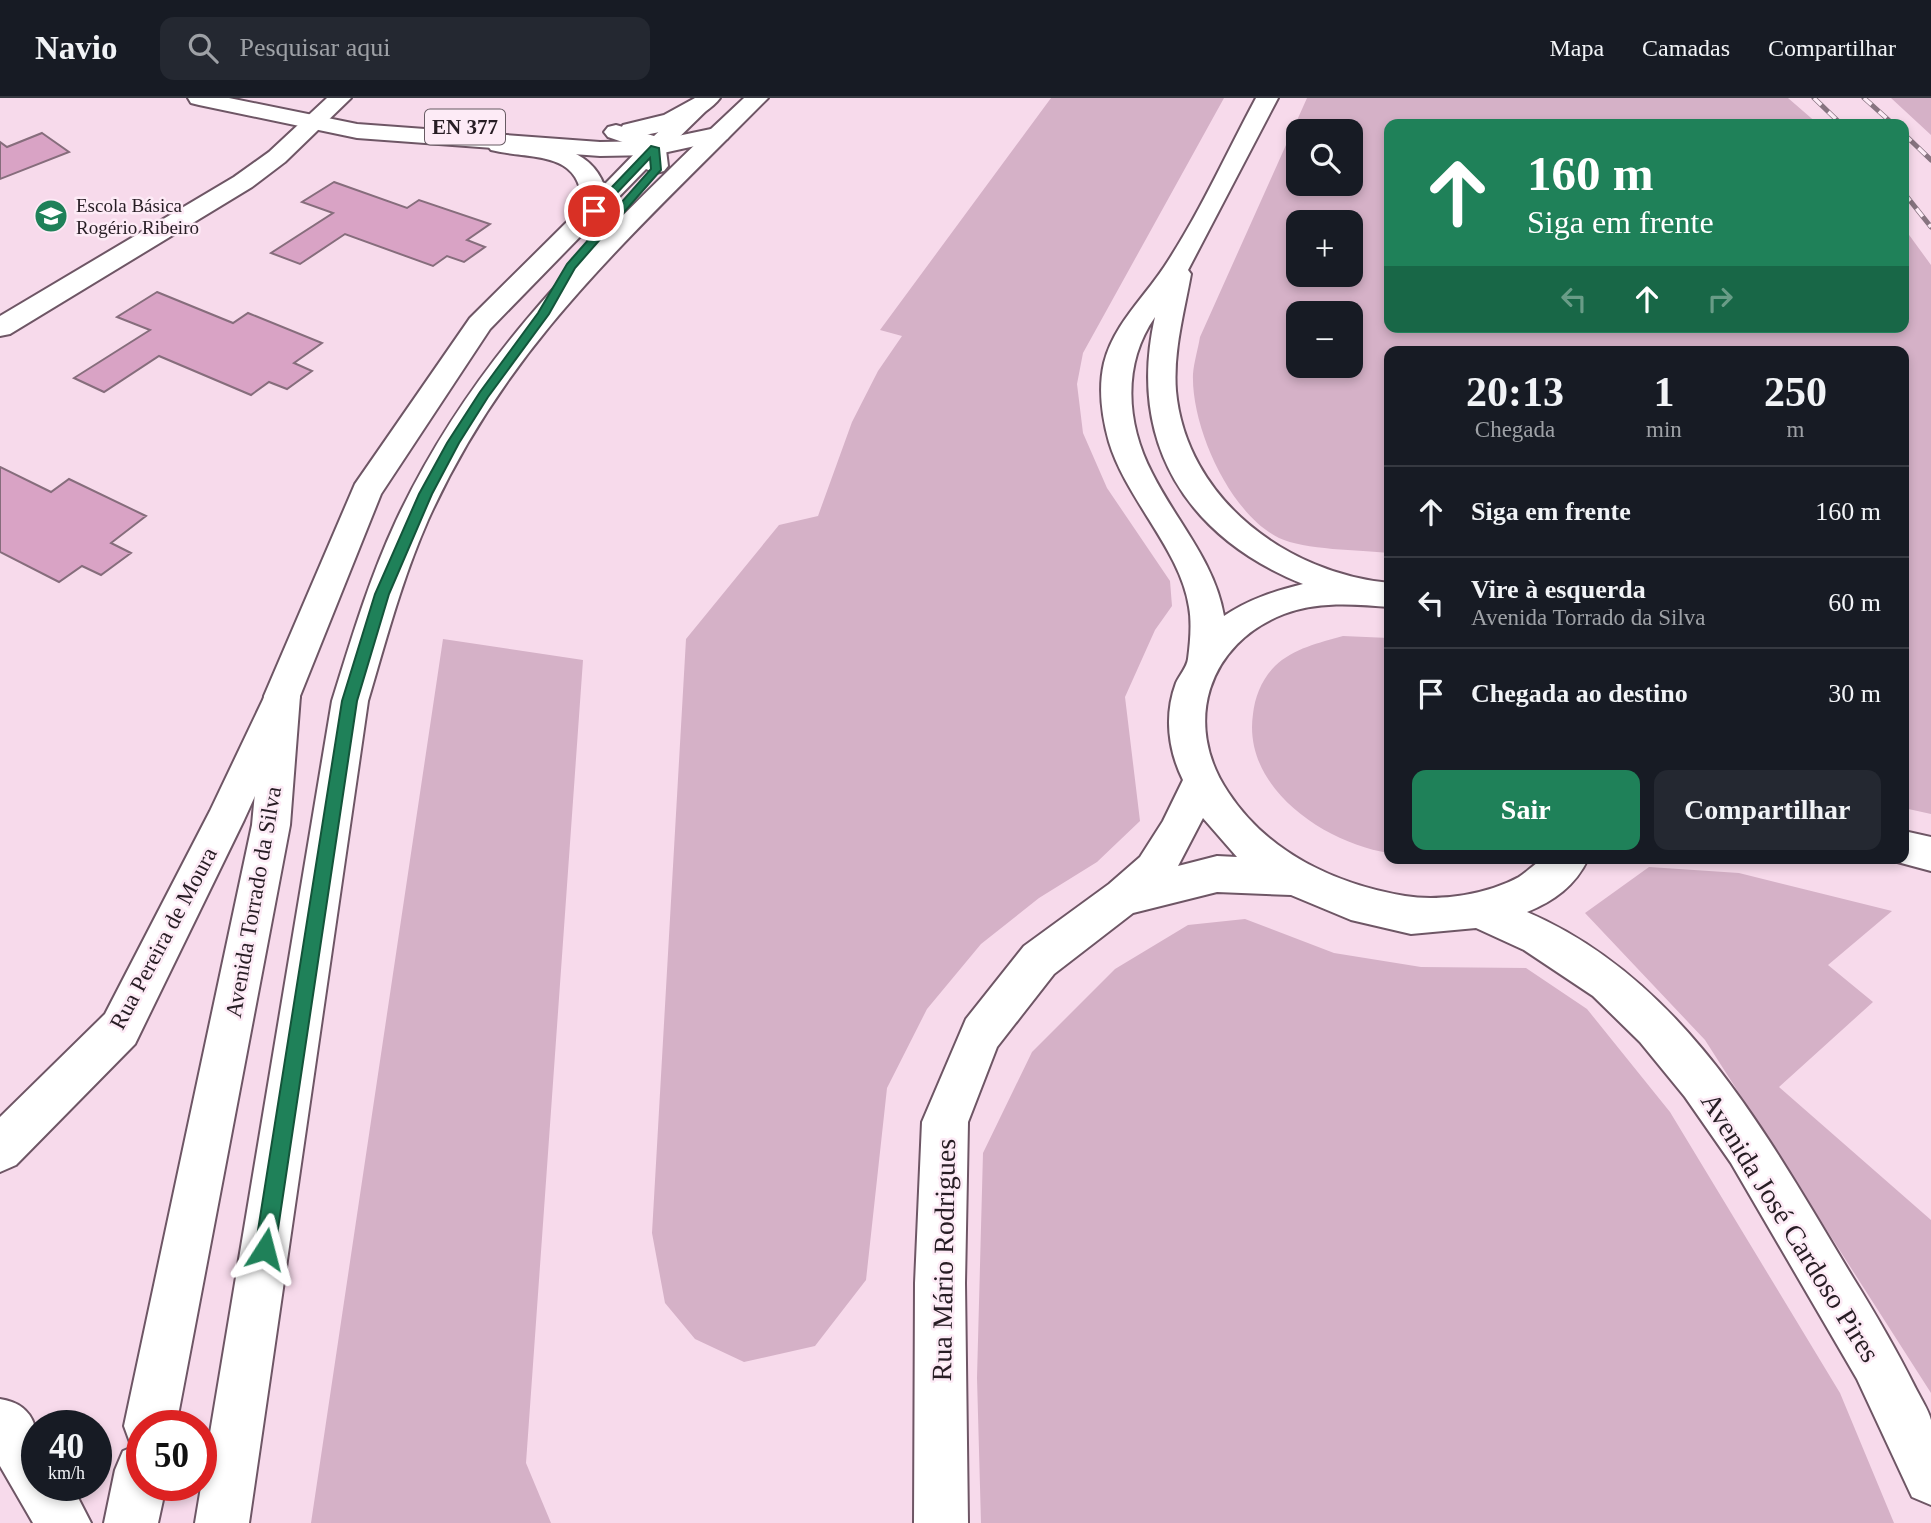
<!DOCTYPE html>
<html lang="pt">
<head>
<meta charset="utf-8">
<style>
  :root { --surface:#171b24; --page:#242831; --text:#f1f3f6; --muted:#9ea1a6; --line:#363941; --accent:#1f8159 }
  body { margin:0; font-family:Georgia,serif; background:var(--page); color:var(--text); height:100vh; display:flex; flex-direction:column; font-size:26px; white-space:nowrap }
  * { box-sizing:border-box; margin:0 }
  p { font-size:23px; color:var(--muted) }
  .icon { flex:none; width:38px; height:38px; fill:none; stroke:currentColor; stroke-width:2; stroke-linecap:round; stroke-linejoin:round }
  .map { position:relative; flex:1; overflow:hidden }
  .sheet { position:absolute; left:1384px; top:248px; width:525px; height:518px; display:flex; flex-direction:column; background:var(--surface); border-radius:14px; box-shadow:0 4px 10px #0003 }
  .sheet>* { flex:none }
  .guide { position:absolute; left:1384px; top:21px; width:525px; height:214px; border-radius:14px; box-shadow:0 4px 10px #0003; background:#1f8159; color:#fff; overflow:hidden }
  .controls { position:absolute; left:1286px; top:21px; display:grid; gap:14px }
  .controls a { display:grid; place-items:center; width:77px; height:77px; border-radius:14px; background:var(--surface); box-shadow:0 4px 10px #0003; font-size:35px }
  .speed { position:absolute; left:21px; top:1312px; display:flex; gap:14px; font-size:35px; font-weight:700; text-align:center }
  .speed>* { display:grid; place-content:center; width:91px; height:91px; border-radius:50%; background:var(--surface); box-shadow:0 4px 10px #0003; line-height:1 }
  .speed small { font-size:18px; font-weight:400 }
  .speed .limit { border:10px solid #d22; background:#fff; color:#111 }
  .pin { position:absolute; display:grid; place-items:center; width:60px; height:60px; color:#fff; margin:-30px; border:4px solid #fff; border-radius:50%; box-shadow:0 2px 7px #0007 }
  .me { position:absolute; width:77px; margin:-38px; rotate:9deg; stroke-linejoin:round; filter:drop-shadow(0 0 5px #0008) }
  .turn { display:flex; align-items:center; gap:24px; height:147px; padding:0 28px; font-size:32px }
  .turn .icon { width:91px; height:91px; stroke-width:2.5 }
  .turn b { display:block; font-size:49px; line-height:60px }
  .lanes { display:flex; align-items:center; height:66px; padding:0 28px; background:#0003; justify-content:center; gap:35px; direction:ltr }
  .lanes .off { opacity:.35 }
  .eta { display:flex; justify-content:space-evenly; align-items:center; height:119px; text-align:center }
  .eta b { font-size:42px; font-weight:700; line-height:49px }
  .button { display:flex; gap:14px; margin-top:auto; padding:14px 28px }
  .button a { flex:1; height:80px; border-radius:14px; background:var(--accent); color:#fff; font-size:28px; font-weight:700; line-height:80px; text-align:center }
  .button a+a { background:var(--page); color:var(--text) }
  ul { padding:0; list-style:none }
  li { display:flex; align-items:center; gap:21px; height:91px; padding:0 28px; border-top:2px solid var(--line) }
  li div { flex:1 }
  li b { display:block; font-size:26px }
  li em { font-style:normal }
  header { display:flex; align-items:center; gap:42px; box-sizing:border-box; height:98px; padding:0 35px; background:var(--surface); border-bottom:2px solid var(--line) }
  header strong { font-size:33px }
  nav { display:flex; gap:38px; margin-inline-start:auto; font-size:24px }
  .search { width:490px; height:63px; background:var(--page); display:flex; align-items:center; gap:18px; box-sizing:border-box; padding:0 24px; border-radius:14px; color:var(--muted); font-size:26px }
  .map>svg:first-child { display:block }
  .green { fill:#d5b1c7; fill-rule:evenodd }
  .building { fill:#d9a3c5; stroke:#866d7c; stroke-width:2 }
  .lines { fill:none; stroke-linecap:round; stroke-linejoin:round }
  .minor-casing { stroke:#6e5665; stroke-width:4 }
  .secondary-casing { stroke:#6e5665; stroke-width:4 }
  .primary-casing { stroke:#6e5665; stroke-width:4 }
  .minor { fill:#fff; fill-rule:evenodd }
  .secondary { fill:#fff; fill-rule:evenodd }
  .primary { fill:#fff; fill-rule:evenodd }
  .rail-casing { stroke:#877480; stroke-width:5 }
  .rail { stroke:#fdebf6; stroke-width:3.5; stroke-dasharray:10; stroke-linecap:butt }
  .route { fill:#1f8159; stroke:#14543a; stroke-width:2 }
  .labels { text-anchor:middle; stroke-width:5; stroke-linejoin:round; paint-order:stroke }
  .far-poi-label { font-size:19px; fill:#271d24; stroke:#fdebf6; text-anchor:start }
  .shield { fill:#fdebf6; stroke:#675b63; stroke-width:2 }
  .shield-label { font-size:21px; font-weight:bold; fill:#271d24 }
  .street-label { font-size:23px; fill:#271d24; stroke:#fdebf6 }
  .near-street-label { font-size:28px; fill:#271d24; stroke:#fdebf6 }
</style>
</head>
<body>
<header>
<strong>Navio</strong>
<div class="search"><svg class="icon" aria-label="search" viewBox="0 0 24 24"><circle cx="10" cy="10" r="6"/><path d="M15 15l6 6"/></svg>Pesquisar aqui</div>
<nav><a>Mapa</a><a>Camadas</a><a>Compartilhar</a></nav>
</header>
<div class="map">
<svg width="1931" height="1425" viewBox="0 0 1931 1425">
  <rect width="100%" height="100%" fill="#f7daeb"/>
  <path class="green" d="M1051 0H1224L1083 255 1077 286 1083 335 1107 390 1170 483 1172 508 1155 532 1125 599 1140 723 1097 764 1039 800 981 846 927 911 887 990 866 1182 815 1248 744 1264 695 1241 665 1205 652 1135 686 541 779 427 818 418 852 324 878 273 902 238 880 232Z
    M1307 0H1788L1818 26H1390V229H1904V130L1931 167V716L1904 710V254H1390L1389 455C1360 452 1304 452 1279 440 1230 416 1191 329 1193 276 1194 264 1198 251 1200 239ZM1351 33V86H1298V33ZM1351 124V177H1298V124ZM1351 215V268H1298V215Z
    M1891 0H1931V37Z
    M1343 538 1389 540V755C1325 745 1242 690 1253 616 1255 598 1262 581 1275 568 1294 550 1319 545 1343 538Z
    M443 541 583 562 526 1365 551 1425H311Z
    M1649 769 1739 775 1892 813 1828 867 1873 904 1779 989 1931 1122V1295L1705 942 1585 815Z
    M1245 821 1334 855 1421 869 1526 870 1587 911 1670 1014 1840 1295 1894 1425H981L977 1280 983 1055 1032 954 1115 871 1188 827Z"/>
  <path class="building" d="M42 35 69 54 0 81V44L7 49Z
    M334 84 407 110 419 102 490 126 467 142 485 149 464 164 447 158 433 168 345 136 300 166 271 155 333 115 302 104Z
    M157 194 233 225 248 215 322 245 294 265 312 273 287 291 269 284 251 297 159 258 104 294 74 280 150 232 117 219Z
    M0 369 51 394 69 381 146 418 111 445 131 455 101 477 82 468 59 484 0 454Z"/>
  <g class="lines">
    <defs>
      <path id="minor" d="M327 0H351L285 64 252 89 10 236 0 238V218L234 79 269 54Z
        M1256 0H1278L1188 172 1191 176C1184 215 1173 253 1176 293 1186 401 1288 476 1390 485V509C1355 506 1317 503 1284 516 1208 545 1182 626 1228 694 1268 755 1335 786 1405 798 1441 804 1488 796 1519 779 1527 774 1537 763 1545 761 1558 758 1575 761 1588 761 1575 788 1554 803 1527 814 1685 882 1767 1038 1852 1178 1875 1215 1896 1251 1915 1289 1920 1299 1928 1311 1931 1322 1931 1340 1931 1386 1931 1407L1912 1399 1857 1281 1731 1065 1685 999 1640 944 1593 898 1524 852 1476 830 1411 836 1351 822 1291 797 1217 794 1133 815 1054 876 997 949 968 1024 965 1185 968 1425H914L915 1185 922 1024 966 921 1024 848 1109 786 1140 759 1163 723 1183 682C1168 652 1164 617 1176 585 1179 578 1187 569 1188 561 1190 546 1192 525 1189 509 1181 453 1126 401 1109 344 1102 319 1098 291 1104 265 1114 225 1147 197 1168 163 1201 112 1227 54 1256 0ZM1155 219C1127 344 1186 439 1303 486 1275 493 1249 501 1224 518 1215 464 1176 423 1152 375 1126 325 1122 266 1155 219ZM1203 720 1237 759 1217 758 1178 768Z
        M282 585 295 589 300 599 244 722 135 946 16 1067 0 1074V1019L105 916 210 713 269 589Z
        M1904 733 1931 739V773L1890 762 1904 761Z
        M0 1301C47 1308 37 1352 37 1388H72L91 1425H33L0 1368Z"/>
      <path id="secondary" d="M701 0 709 2 712 7 666 52 668 68 664 73 656 75 646 71 490 231 381 396 300 598 290 727 176 1328H142V1388H166L158 1425H104L115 1372 123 1353 135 1348 131 1347 124 1328 252 727 264 598 355 386 470 220 582 109C583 51 531 62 491 52L487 47 491 42 499 40C536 44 589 45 604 87L640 50 608 39 604 34 608 29 616 27 654 38 693 2Z
        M719 29 727 31 731 36 727 41C606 162 500 262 428 422 402 481 386 542 368 603L249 1425H195L332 603C351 542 369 481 396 423 473 259 584 155 711 31Z"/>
      <path id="primary" d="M188 0H229L357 26 600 44 654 43 711 31 744 0H768L727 41 654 57 600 58 357 40 199 7 191 5Z
        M695 0H720C705 21 648 43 623 37L620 32 623 27 664 17Z"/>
    </defs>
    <use href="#minor" class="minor-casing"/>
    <use href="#secondary" class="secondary-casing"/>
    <use href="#primary" class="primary-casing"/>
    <use href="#minor" class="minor"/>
    <use href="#secondary" class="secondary"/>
    <use href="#primary" class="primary"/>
    <defs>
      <path id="rail" d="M1814 0 1841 26
        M1864 0 1893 26
        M1904 36 1931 62
        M1904 95 1931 129"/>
    </defs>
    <use href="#rail" class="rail-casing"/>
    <use href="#rail" class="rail"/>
  </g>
  <path class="route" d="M651 48 659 50 661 72 575 170 549 216 488 299 459 345 432 396 389 496 357 603 275 1151 272 1158 265 1161 258 1158 255 1151 342 603 375 496 419 396 447 345 480 294 538 215 567 166 651 71 650 60 598 115 589 113Z"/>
  <defs>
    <symbol id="school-disc" viewBox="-11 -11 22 22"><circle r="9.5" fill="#1f8159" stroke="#fdebf6"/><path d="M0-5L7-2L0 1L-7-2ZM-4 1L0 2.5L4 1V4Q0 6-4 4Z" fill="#fff"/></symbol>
  </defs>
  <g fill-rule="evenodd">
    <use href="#school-disc" x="32" y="99" width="38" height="38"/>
  </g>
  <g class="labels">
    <g class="far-poi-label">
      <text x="76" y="114">Escola Básica<tspan x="76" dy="22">Rogério Ribeiro</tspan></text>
    </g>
    <rect class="shield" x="425" y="11.5" width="80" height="35" rx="5"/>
    <g class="shield-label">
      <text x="465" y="36">EN 377</text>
    </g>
    <g class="street-label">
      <text transform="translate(253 804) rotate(-80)" y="8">Avenida Torrado da Silva</text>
      <text transform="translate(163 840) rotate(-62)" y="8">Rua Pereira de Moura</text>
    </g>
    <g class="near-street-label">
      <text transform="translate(1791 1129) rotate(58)" y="10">Avenida José Cardoso Pires</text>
      <text transform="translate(943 1162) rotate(-89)" y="10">Rua Mário Rodrigues</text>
    </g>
  </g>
</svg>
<div class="controls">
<a><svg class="icon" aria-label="search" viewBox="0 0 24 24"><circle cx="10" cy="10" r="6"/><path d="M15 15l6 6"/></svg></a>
<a>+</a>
<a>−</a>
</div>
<div class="speed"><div>40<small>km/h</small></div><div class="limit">50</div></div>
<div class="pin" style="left:594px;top:113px;background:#d93025"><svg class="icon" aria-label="arrive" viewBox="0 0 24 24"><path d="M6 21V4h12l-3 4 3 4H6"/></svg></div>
<svg class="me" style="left:265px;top:1151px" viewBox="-20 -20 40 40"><path d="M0-17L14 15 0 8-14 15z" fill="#1f8159" stroke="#fff" stroke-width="4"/></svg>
<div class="guide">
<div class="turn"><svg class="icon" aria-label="ahead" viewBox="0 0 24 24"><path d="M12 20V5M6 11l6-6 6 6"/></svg><div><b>160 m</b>Siga em frente</div></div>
<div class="lanes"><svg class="icon off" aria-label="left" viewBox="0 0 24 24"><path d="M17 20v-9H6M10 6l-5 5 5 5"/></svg><svg class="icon" aria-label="ahead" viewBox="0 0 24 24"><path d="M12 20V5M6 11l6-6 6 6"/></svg><svg class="icon off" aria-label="right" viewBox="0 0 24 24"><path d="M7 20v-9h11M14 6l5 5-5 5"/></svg></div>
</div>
<section class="sheet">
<div class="eta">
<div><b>20:13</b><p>Chegada</p></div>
<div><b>1</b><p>min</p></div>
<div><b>250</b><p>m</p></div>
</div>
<ul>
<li><svg class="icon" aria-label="ahead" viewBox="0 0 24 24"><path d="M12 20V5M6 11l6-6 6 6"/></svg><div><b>Siga em frente</b></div><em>160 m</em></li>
<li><svg class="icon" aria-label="left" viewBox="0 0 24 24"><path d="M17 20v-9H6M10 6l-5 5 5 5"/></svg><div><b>Vire à esquerda</b><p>Avenida Torrado da Silva</p></div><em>60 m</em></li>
<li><svg class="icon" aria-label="arrive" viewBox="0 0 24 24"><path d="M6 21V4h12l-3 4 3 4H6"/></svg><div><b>Chegada ao destino</b></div><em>30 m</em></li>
</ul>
<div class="button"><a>Sair</a><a>Compartilhar</a></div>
</section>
</div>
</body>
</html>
